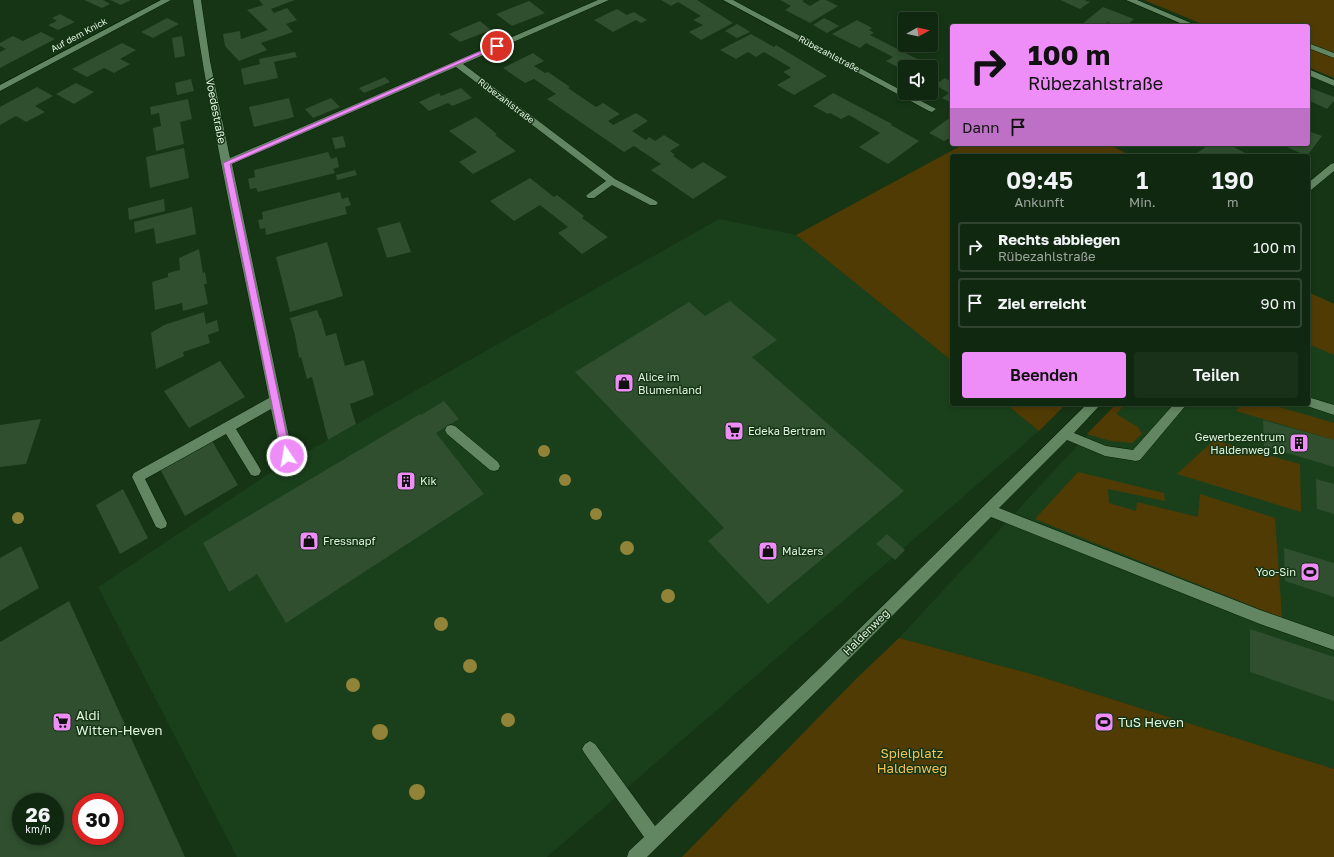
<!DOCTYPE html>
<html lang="de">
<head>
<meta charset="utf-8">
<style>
  :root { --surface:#102810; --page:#193019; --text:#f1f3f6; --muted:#9ca69f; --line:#304430; --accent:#ee8cf8 }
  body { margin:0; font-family:"Golos Text",sans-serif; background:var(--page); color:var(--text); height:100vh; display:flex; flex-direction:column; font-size:15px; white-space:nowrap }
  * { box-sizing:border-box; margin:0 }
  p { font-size:13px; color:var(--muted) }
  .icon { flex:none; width:22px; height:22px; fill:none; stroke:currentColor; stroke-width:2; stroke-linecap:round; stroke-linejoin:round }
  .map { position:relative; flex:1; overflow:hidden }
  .sheet { position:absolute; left:950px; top:154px; width:360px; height:252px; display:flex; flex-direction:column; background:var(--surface); border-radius:4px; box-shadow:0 2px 6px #0003,0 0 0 1px var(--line) }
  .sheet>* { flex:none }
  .top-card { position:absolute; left:950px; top:24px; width:360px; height:122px; border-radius:4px; box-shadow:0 2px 6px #0003,0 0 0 1px var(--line); background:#ee8cf8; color:#111; overflow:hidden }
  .needle { width:26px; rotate:82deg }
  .fabs { position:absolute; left:898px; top:12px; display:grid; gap:8px }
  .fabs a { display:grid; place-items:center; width:40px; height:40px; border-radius:4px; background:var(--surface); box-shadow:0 2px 6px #0003,0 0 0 1px var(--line); font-size:20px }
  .speed { position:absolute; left:12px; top:793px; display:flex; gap:8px; font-size:20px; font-weight:700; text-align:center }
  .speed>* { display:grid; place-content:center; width:52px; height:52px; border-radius:50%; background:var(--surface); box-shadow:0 2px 6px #0003,0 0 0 1px var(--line); line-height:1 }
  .speed small { font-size:10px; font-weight:400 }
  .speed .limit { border:6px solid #d22; background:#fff; color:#111 }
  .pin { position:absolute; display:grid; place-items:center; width:34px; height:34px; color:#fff; margin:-17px; border:2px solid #fff; border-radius:50%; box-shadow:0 1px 4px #0007 }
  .me { position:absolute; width:44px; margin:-22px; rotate:348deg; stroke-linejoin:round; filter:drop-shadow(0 0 3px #0008) }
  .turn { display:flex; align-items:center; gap:14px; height:84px; padding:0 12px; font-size:18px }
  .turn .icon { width:52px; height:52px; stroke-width:2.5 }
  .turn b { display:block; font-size:28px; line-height:34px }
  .then { display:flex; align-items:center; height:38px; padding:0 12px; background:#0003; gap:8px; font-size:15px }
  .eta { display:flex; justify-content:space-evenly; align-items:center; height:68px; text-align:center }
  .eta b { font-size:24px; font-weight:600; line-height:28px }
  .action { display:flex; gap:8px; margin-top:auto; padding:8px 12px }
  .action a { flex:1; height:46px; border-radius:4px; background:var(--accent); color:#111; font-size:16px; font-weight:600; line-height:46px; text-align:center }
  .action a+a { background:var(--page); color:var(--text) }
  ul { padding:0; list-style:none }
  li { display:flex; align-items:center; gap:12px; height:50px; margin:0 8px 6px; padding:0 4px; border:2px solid var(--line); border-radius:4px }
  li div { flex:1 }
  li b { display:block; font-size:15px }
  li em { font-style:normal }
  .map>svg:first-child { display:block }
  .built { fill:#1a401b }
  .green { fill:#513b04 }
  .building { fill:#2f4f2e; fill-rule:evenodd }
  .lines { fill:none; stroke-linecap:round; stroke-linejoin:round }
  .minor-casing { stroke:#001c00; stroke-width:1 }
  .minor { fill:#638662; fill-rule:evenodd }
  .tree { fill:#918337 }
  .route { fill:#ee8cf8; stroke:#9b5ba1 }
  .labels { text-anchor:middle; stroke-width:3; stroke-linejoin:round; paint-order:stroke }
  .far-street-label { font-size:9px; fill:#e2f5e0; stroke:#153515 }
  .street-label { font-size:11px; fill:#e2f5e0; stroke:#153515 }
  .poi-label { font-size:11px; fill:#e2f5e0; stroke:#153515; text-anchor:start }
  .near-poi-label { font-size:13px; fill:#e2f5e0; stroke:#153515; text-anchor:start }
  .near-park-label { font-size:13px; fill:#f6c253; stroke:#153515 }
</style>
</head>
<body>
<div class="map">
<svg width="1334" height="857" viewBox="0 0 1334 857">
  <rect width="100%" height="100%" fill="#153515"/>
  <path class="built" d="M719 219 796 235 952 361V404H1006L1039 431 547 857H237L98 587 270 473Z
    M1308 292 1334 304V769L1035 675 899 638 1116 404H1308Z"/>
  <path class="green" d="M1144 0H1334V78L1308 67V26H1207Z
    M964 144H1109L1131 156H952V361L796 235Z
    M1308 292 1334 304V355L1311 345 1308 349Z
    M1006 404H1066L1039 431Z
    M1116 404H1125L1116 414 1138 427 1142 434 1132 443 1111 441 1087 434Z
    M1241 404H1269L1334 423V440L1236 411Z
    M1214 440 1300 464 1301 512 1177 474Z
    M1078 472 1164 493 1165 501 1108 489 1109 503 1136 511 1137 502 1198 517 1200 494 1275 518 1282 618 1035 519Z
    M899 638 1035 675 1334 769V857H682L856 679Z"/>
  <path class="building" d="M84 0H103L110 4 102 8Z
    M110 0H131L121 5Z
    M259 0H295L271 9 274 13 287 8 297 20 286 24 293 32 261 43 267 50 239 61 225 46 223 34 240 31 241 39 268 30 247 10 263 5Z
    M661 0H697L733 23 701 40 689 32 703 25 693 20 701 16 678 2 671 6Z
    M780 0H804L802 1 810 6 820 0H826L838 6 810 23 785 10 791 6Z
    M1060 0H1084L1090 2 1080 9Z
    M529 1 545 13 512 26 496 14Z
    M1103 7 1134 19 1126 26H1118L1107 22 1102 26H1087L1082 24Z
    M617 9 627 15 634 12 647 20 641 23 636 20 613 32 594 20Z
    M60 14 75 22 58 30 48 25 57 21 52 18Z
    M167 18 179 24 153 38 141 32Z
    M824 18 832 22 839 26 827 33 813 25Z
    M857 20 872 28 869 30 874 33 870 35 931 66 905 67V71L886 61 893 57 866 43 860 48 832 34Z
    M480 21 491 30 460 42 449 34Z
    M737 24 744 28 750 32 737 38 725 31Z
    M41 32 55 39 0 68V52L6 49 0 46V43L13 36 23 41Z
    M751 34 774 47 776 45 827 76 794 95 777 85 791 77 783 72 791 68 764 52 756 57 748 52 736 59 720 50Z
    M182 36 185 56 175 58 172 38Z
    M122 43 136 50 120 59 130 64 114 73 104 68 87 77 72 69Z
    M295 52 297 57 274 62 278 78 244 85 241 69 260 64 259 59Z
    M533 53 544 61 534 66 545 73 548 72 570 87 568 88 596 107 603 103 620 114 608 121 613 125 636 113 648 121 632 131 646 140 649 137 655 141 664 135 680 145 670 151 675 155 673 156 692 169 703 162 727 177 693 199 651 170 661 164 634 146 624 152 547 99 556 94 534 79 525 83 503 68Z
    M385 77 390 82 364 93 359 88Z
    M945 78 952 82V103L942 98 949 93 935 85Z
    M191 79 194 91 177 95 175 83Z
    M76 83 94 92 74 104 56 94Z
    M37 87 53 96 35 106 45 112 26 122 16 116 0 125V107Z
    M1308 87 1334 97V101L1327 109 1308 100Z
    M461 88 472 98 452 106 448 103 429 111 419 102 439 93 441 96Z
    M833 93 892 124 891 125 919 141 888 164 859 147 880 133 849 115 841 119 830 113 828 114 813 106Z
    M289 98 294 117 254 127 249 107Z
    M331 98 340 107 313 118 305 109Z
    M188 99 192 119 180 122 184 144 156 151 153 128 161 126 159 113 151 115 150 107Z
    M476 117 497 134 495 135 516 151 473 174 459 162 477 152 449 131Z
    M948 119 952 121V137L944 141 929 133Z
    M1308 131 1322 136 1307 156 1280 144H1308Z
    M343 136 346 147 335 149 332 138Z
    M1210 144H1228L1251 156H1201L1197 153Z
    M184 148 189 178 150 188 146 157Z
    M328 152 331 159 337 157 339 167 333 169 335 173 258 192 256 188 250 189 248 179 255 177 254 170Z
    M355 170 357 175 337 180 336 175Z
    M530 178 554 197 557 195 584 216 582 218 608 237 582 254 558 233 568 227 540 205 514 221 490 201Z
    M340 192 342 199 348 197 349 200 351 205 345 207 347 214 266 235 265 228 260 229 258 220 263 219 262 212Z
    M164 199 165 211 129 220 128 208Z
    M192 207 196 234 156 244 154 228 135 233 134 222Z
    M400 222 411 252 387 258 377 228Z
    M327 242 343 296 290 312 276 257Z
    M199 249 203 273 205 272 207 284H204L208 304 183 311 182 303 155 310 152 282 168 277V273L180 270 179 258Z
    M730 301 777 340 752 357 904 491 768 604 708 541 724 528 575 372 689 302 705 316Z
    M317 310 320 318H321L326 336 336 333 345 366 364 360 374 395 350 404 356 424 328 440 312 377 307 379 301 357 299 358 295 335 290 318Z
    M204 312 206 324 217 320 219 331 208 335 210 343 183 352 184 356 156 369 151 333 164 325Z
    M220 361 245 397 189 428 164 391Z
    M444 401 459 419 436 433 484 494 286 623 257 574 229 592 203 543 420 414 421 415Z
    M41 419 26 464 0 467V425Z
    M1263 420 1334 440V467L1264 446Z
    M212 441 238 485 185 516 160 469Z
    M1316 479 1334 484V514L1317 509Z
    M123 489 148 538 120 554 96 505Z
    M887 534 905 550 895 560 876 544Z
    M21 546 39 588 0 611V558Z
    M1284 548 1334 563V597L1285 581Z
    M69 601 185 857H0V642ZM21 802H55V836H21ZM81 802H115V836H81Z
    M1250 629 1334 657V701L1250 672Z"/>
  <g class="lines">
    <defs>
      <path id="minor" d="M161 0H171L0 91V85Z
        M193 0H201L210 61 230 158 598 0H609L463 64 615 179 656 201 658 203 656 205H650L612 185 594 198H588L586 196 588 194 606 181 456 67 232 164 293 456 291 460 287 461 283 460 281 456 271 409 236 429 259 467 261 471 259 475 255 476 251 475 226 434 145 479 167 523 166 527 161 529 156 527 134 481 132 477 134 473 269 398C243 265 212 134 193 0Z
        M723 0H733L936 109 932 112 929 111Z
        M1126 0H1137L1198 26H1187Z
        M1308 43 1334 53V58L1308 48Z
        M1308 69 1334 80V86L1308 75Z
        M1334 163V171L1311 190 1308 191V183L1331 164Z
        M1308 397 1334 405V415L1304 405 1303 404H1308Z
        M1087 404H1101L1074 433 1106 446 1133 450 1174 404H1187L1140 460 1136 461 1105 456 1067 440 999 508 1260 610 1334 636V650L1260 624 991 517 829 679 647 857H627L629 851 644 837 585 754 582 749 585 744 590 741 595 744 655 826 819 669Z
        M451 425 455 426 498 462 500 466 498 470 494 471 490 470 447 434 445 430 447 426Z"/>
    </defs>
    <use href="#minor" class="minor-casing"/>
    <use href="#minor" class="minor"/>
  </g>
  <g class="tree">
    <circle cx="544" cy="451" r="6"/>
    <circle cx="565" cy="480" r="6"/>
    <circle cx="596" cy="514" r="6"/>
    <circle cx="18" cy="518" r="6"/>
    <circle cx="627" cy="548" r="7"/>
    <circle cx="668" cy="596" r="7"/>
    <circle cx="441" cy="624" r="7"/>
    <circle cx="470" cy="666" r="7"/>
    <circle cx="353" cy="685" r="7"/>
    <circle cx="508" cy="720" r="7"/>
    <circle cx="380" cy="732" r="8"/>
    <circle cx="417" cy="792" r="8"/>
  </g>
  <path class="route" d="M495 45 500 46 230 164 291 456 290 459H283L223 163Z"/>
  <defs>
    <symbol id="shop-square" viewBox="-11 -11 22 22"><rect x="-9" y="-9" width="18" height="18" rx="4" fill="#ee8cf8" stroke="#153515"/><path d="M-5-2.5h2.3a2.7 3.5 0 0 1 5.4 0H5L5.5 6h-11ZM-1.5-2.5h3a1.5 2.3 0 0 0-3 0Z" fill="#111"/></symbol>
    <symbol id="supermarket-square" viewBox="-11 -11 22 22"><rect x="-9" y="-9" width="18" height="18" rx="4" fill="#ee8cf8" stroke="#153515"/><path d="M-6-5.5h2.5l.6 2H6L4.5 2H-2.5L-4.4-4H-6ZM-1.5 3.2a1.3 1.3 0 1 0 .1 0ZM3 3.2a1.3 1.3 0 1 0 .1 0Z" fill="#111"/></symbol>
    <symbol id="building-square" viewBox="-11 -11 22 22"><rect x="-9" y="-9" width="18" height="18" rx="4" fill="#ee8cf8" stroke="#153515"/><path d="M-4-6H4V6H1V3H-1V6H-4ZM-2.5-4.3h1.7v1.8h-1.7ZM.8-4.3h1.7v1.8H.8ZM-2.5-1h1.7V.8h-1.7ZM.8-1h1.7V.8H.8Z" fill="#111"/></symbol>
    <symbol id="stadium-square" viewBox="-11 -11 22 22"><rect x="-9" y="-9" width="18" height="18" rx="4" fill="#ee8cf8" stroke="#153515"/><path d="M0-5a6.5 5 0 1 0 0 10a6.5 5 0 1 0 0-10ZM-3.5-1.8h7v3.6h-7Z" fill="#111"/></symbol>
  </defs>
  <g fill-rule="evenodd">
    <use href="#shop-square" x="613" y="372" width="22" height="22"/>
    <use href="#supermarket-square" x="723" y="420" width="22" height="22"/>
    <use href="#building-square" x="1288" y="432" width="22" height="22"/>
    <use href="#building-square" x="395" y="470" width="22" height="22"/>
    <use href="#shop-square" x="298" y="530" width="22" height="22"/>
    <use href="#shop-square" x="757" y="540" width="22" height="22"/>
    <use href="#stadium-square" x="1299" y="561" width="22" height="22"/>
    <use href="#supermarket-square" x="51" y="711" width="22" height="22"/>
    <use href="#stadium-square" x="1093" y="711" width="22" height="22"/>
  </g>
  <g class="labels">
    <g class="far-street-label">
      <text transform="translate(79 35) rotate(-28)" y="3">Auf dem Knick</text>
      <text transform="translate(829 54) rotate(28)" y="3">Rübezahlstraße</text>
      <text transform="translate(506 101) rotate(37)" y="3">Rübezahlstraße</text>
    </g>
    <g class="street-label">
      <text transform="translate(216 111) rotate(79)" y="4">Voedestraße</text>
      <text transform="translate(866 632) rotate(-45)" y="4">Haldenweg</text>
    </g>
    <g class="poi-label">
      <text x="638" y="381">Alice im<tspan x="638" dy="13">Blumenland</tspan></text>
      <text x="748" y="435">Edeka Bertram</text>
      <text x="1285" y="441" text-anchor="end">Gewerbezentrum<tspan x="1285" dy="13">Haldenweg 10</tspan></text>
      <text x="420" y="485">Kik</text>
      <text x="323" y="545">Fressnapf</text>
      <text x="782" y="555">Malzers</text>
      <text x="1296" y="576" text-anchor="end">Yoo-Sin</text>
    </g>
    <g class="near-poi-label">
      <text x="76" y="720">Aldi<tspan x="76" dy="15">Witten-Heven</tspan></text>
      <text x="1118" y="727">TuS Heven</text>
    </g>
    <g class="near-park-label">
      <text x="912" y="758">Spielplatz<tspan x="912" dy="15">Haldenweg</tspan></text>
    </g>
  </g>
</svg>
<div class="fabs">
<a><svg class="needle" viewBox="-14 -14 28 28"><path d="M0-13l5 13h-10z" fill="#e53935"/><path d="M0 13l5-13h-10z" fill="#9ca69f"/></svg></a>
<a><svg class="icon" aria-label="sound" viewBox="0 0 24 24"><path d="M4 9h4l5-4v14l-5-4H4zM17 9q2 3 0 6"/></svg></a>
</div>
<div class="speed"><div>26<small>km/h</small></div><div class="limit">30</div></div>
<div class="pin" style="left:497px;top:46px;background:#d93025"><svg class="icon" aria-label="arrive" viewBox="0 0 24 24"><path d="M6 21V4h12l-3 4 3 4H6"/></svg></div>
<svg class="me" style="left:287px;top:456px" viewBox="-20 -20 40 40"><circle r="17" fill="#ee8cf8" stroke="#fff" stroke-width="3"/><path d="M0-11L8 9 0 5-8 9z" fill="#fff"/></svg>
<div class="top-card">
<div class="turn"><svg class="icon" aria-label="right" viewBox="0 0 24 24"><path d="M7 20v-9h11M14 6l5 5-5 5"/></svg><div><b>100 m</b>Rübezahlstraße</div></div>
<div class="then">Dann<svg class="icon" aria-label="arrive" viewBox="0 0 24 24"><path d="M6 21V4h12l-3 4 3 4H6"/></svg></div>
</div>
<section class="sheet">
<div class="eta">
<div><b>09:45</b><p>Ankunft</p></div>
<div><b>1</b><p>Min.</p></div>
<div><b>190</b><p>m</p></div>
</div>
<ul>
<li><svg class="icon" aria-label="right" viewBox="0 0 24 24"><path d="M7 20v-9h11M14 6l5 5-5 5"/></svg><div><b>Rechts abbiegen</b><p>Rübezahlstraße</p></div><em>100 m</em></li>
<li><svg class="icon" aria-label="arrive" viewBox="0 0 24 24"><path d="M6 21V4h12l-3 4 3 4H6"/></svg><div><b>Ziel erreicht</b></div><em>90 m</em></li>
</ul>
<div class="action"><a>Beenden</a><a>Teilen</a></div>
</section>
</div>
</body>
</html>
